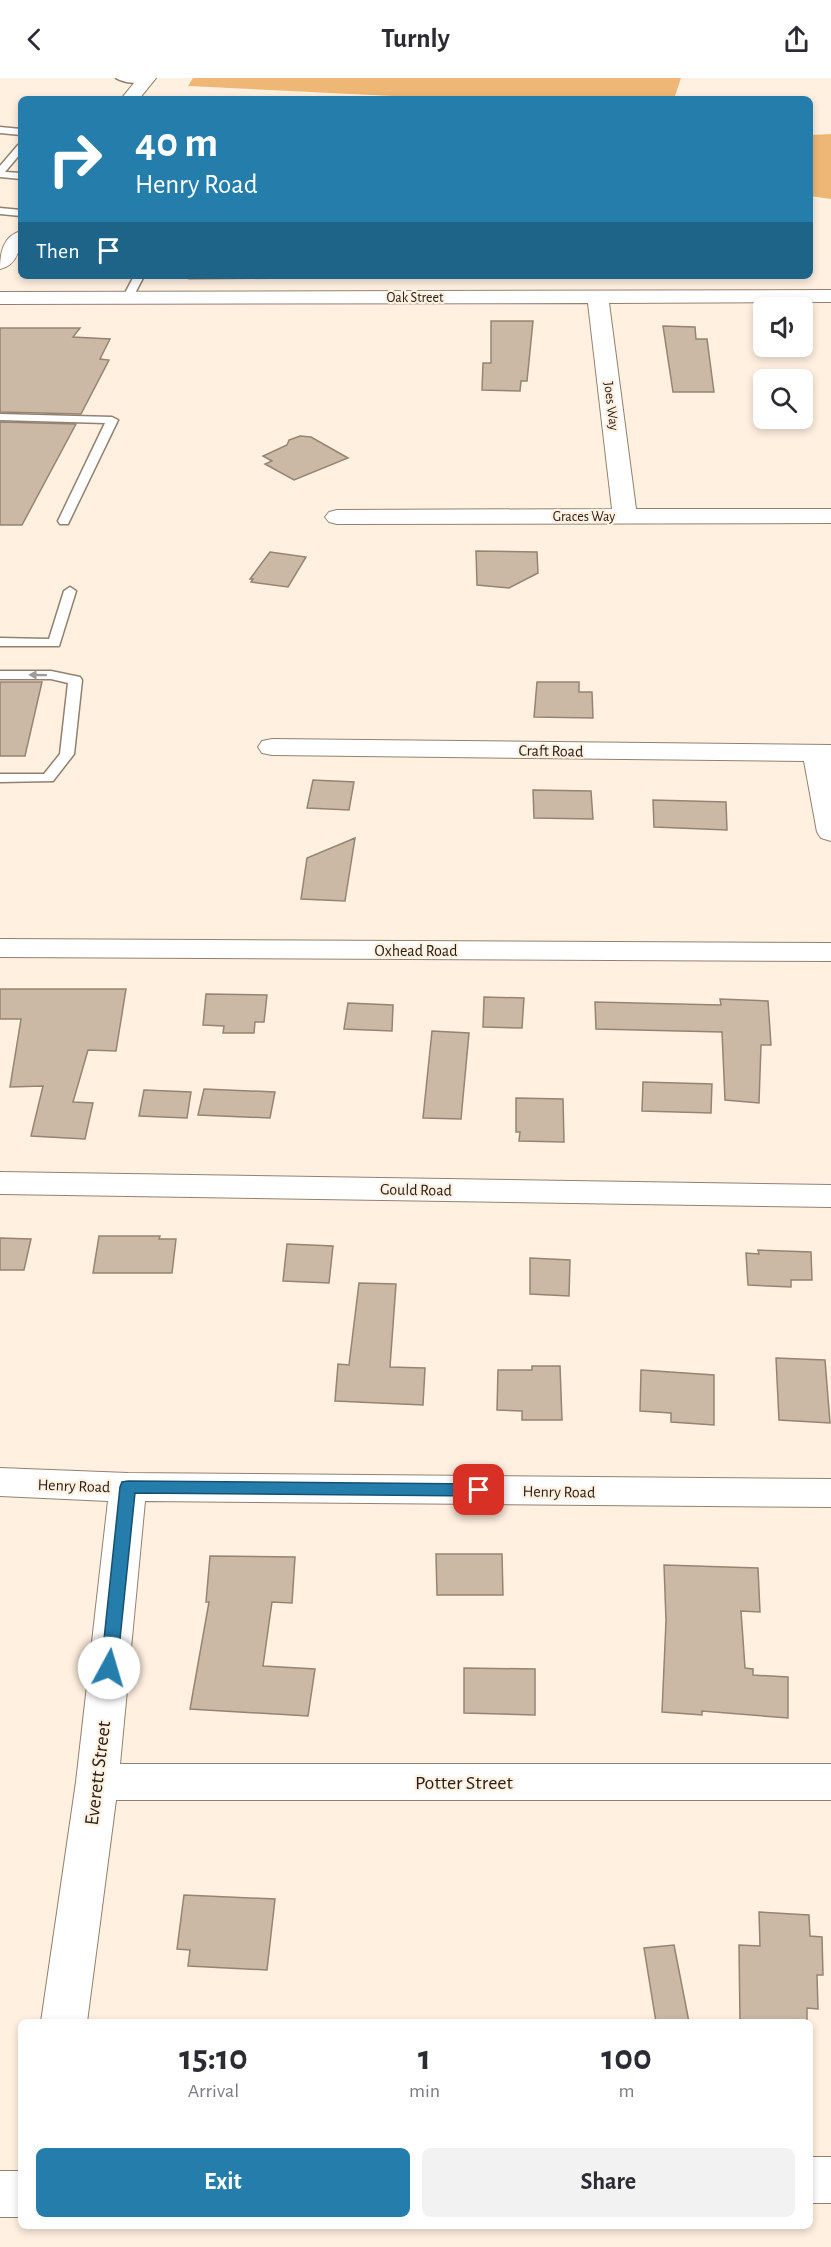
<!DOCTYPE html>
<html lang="en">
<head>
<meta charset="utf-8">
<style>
  :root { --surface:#fff; --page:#f2f2f3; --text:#2b2b33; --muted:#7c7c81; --accent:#257dab }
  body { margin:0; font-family:"Alegreya Sans",sans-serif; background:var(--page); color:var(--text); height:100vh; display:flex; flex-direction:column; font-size:22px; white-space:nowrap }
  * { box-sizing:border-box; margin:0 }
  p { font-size:20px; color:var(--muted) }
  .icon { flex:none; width:33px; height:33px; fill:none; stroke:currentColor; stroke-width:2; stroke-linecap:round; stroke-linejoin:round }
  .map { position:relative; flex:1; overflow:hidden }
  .drawer { position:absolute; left:18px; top:1941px; width:795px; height:210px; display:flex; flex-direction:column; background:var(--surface); border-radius:9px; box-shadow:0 3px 9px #0003 }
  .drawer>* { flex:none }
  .banner { position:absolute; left:18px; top:18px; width:795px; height:183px; border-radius:9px; box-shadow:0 3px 9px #0003; background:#257dab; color:#fff; overflow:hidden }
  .controls { position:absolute; left:753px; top:219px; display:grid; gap:12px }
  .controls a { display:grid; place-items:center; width:60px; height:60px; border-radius:9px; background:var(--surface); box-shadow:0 3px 9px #0003; font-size:30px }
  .pin { position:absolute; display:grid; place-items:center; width:51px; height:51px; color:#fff; margin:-26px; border-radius:12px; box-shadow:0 3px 9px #0006 }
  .me { position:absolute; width:66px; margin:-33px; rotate:6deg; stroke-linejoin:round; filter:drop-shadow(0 0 4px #0008) }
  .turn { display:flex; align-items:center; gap:21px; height:126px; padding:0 18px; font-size:27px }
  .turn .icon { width:78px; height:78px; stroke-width:2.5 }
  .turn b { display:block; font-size:42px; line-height:51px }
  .then { display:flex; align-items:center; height:57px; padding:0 18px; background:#0003; gap:12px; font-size:22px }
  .eta { display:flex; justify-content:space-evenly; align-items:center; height:102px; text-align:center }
  .eta b { font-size:36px; font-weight:700; line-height:42px }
  .primary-button { display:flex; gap:12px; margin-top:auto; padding:12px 18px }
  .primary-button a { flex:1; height:69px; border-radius:9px; background:var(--accent); color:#fff; font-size:24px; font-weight:700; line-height:69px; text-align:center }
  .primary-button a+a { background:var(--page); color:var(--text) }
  header { display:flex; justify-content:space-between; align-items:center; height:78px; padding:0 18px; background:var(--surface); font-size:27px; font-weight:700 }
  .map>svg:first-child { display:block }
  .forest { fill:#efb775 }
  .building { fill:#cbb9a5; stroke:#958471; stroke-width:1.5 }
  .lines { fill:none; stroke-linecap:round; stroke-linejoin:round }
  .lane-casing { stroke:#92816f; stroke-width:3 }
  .street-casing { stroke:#92816f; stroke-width:2 }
  .primary-casing { stroke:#92816f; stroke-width:2 }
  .lane { fill:#fff; fill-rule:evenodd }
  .street { fill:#fff; fill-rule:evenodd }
  .primary { fill:#fff; fill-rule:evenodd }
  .oneway { fill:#9e9b98 }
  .route { fill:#257dab; stroke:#18516f; stroke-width:1.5 }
  .labels { text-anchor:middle; stroke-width:4.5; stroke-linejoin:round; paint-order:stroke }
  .far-street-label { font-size:14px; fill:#28211a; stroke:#fff0e0 }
  .street-label { font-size:16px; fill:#28211a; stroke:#fff0e0 }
  .near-street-label { font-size:20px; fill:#28211a; stroke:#fff0e0 }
</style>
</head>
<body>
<header><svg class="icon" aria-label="back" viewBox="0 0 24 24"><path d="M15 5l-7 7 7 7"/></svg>Turnly<svg class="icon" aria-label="share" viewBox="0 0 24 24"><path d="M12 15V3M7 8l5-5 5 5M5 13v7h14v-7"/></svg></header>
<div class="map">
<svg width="831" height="2169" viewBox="0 0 831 2169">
  <rect width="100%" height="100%" fill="#fff0e0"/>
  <path class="forest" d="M193 0H681L674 21H455L188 8Z
    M831 56V121L810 118V57Z
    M191 198H498L188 202Z"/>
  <path class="building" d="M491 243H533L527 303H521L520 313 482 312 483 285H491Z
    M663 248 695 249 696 261H707L714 314H673Z
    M0 250H80L73 259 110 261 100 281 109 282 81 336 0 334Z
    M0 344 76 346 22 447H0Z
    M300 358 311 359 348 380 294 402 265 386 272 383 263 378 287 367 289 362Z
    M476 473 537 474 538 495 509 510 477 507Z
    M270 474 306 479 288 509 251 504 253 501H250Z
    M0 604H42L25 678H0Z
    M537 604H579V614H592L593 640 534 639Z
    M313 702 354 704 349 732 307 730Z
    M533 712 591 713 593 741 534 740Z
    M653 722 726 724 727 752 654 749Z
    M355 760 345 823 301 821 307 780Z
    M0 911H126L116 973 88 972 73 1024 93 1025 85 1061 31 1058 43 1008 10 1009 21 941H0Z
    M206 916 267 917 264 944H255L254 955H223L224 948 203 947Z
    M484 919 524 920 522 950 483 949Z
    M720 921 768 923 771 967H761L759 1025 725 1022 722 954 596 951 595 924 721 927Z
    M348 925 393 927 392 953 344 951Z
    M432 953 469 955 461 1041 423 1040Z
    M643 1004 712 1006 711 1035 642 1033Z
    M204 1011 275 1014 270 1040 198 1037Z
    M144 1012 191 1014 187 1040 139 1038Z
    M516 1020 563 1021 564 1064 519 1063 520 1054H516Z
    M99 1158H160L159 1161H176L172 1195H93Z
    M0 1160 31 1161 24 1192H0Z
    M287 1166 333 1168 329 1205 283 1203Z
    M758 1172 811 1174 812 1202H791V1209L748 1207 746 1175 759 1176Z
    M530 1180 570 1182 569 1218 530 1216Z
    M359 1205 396 1206 390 1289 425 1290 423 1327 335 1323 338 1286 349 1287Z
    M776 1280 825 1282 830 1345 779 1342Z
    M532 1288H560L562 1342H522V1333L497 1332 498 1292H532Z
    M641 1292 714 1297V1347L671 1344V1335L640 1333Z
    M436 1476H502L503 1517H437Z
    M210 1478 295 1479 292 1525 272 1524 263 1588 315 1591 308 1638 190 1631 209 1524H206Z
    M664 1487 758 1490 760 1534 741 1533 745 1590 753 1591V1597L788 1599V1640L702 1633V1637L662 1634 666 1543Z
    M464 1590 535 1591V1637L464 1635Z
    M184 1817 275 1821 267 1892 188 1888 190 1872 177 1871Z
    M759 1834 809 1837 810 1858 822 1859 823 1897H817L818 1931 807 1930V1944H740L739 1867 760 1868Z
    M674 1867 689 1944H656L644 1870Z"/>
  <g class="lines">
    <defs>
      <path id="lane" d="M116 0H149L150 2C143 7 123 5 116 0Z
        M0 49 21 51V57L0 55Z
        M21 66V75L5 94 21 95V101L0 99V88L18 67Z
        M0 130 21 132V138L0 136Z
        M134 198H144L132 221H124L123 219Z
        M0 336 112 339 118 342 68 446H60L58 443 105 345 0 342Z
        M70 509 76 513 59 568H0V560L49 561 64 513Z
        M0 593H51L80 599 82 602 74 676 53 703 0 704V696H44L60 676 68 605 51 601H0Z"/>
      <path id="street" d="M831 212V224L609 225 636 431H831V445L337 446 329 444 325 439 329 434 337 432 612 431 588 225 0 226V214Z
        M272 661 831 667V763L821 760 817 754 804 683 272 677 262 675 258 669 262 663Z
        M0 861 831 865V883L0 879Z
        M0 1094 831 1107V1129L0 1116Z
        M0 1390 128 1395 831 1401V1429L145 1423 120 1686H831V1722H116L87 1944H41L76 1704 108 1423 0 1418Z
        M810 2079H831V2125H810Z
        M0 2093H21V2139H0Z"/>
      <path id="primary" d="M138 0H156L139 21H121Z
        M21 153C21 169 18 187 0 191 0 175 3 158 21 153Z"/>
    </defs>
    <use href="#lane" class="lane-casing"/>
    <use href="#street" class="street-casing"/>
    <use href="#primary" class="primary-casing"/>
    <use href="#lane" class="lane"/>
    <use href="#street" class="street"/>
    <use href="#primary" class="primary"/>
  </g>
  <defs><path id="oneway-solid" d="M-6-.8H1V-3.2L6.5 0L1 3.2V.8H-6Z" transform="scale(1.5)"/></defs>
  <use class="oneway" href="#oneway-solid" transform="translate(38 597) rotate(-179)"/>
  <path class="route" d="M128 1403 479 1406 485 1408 487 1412 485 1416 479 1418 135 1415 117 1590 115 1595 109 1597 103 1595 101 1590 120 1409 122 1404Z"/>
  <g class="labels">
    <g class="far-street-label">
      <text x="415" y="224">Oak Street</text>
      <text transform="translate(612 328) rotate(83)" y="5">Joes Way</text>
      <text x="584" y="443">Graces Way</text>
    </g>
    <g class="street-label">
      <text transform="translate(551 672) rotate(1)" y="6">Craft Road</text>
      <text x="416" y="878">Oxhead Road</text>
      <text transform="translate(416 1111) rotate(1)" y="6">Gould Road</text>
      <text transform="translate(74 1407) rotate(2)" y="6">Henry Road</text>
      <text transform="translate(559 1413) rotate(1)" y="6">Henry Road</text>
    </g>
    <g class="near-street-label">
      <text transform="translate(97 1695) rotate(-83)" y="7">Everett Street</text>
      <text x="464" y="1711">Potter Street</text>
    </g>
  </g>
</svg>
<div class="controls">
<a><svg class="icon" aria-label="sound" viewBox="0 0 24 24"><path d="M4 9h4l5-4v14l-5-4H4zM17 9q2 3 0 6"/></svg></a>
<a><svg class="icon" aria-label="search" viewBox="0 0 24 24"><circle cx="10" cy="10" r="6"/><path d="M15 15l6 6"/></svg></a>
</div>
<div class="pin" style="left:479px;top:1412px;background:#d93025"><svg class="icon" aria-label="arrive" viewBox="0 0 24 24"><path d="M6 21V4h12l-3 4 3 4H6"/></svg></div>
<svg class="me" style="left:109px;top:1590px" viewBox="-20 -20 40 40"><circle r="19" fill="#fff"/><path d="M0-13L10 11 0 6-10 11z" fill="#257dab"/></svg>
<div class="banner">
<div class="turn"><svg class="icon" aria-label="right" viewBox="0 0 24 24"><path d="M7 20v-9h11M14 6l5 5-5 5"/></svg><div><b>40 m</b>Henry Road</div></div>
<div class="then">Then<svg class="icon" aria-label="arrive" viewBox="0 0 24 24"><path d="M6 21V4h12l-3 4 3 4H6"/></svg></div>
</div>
<section class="drawer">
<div class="eta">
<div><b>15:10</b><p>Arrival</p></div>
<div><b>1</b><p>min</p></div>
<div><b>100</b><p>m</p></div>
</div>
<div class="primary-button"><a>Exit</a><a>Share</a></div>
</section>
</div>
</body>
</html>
